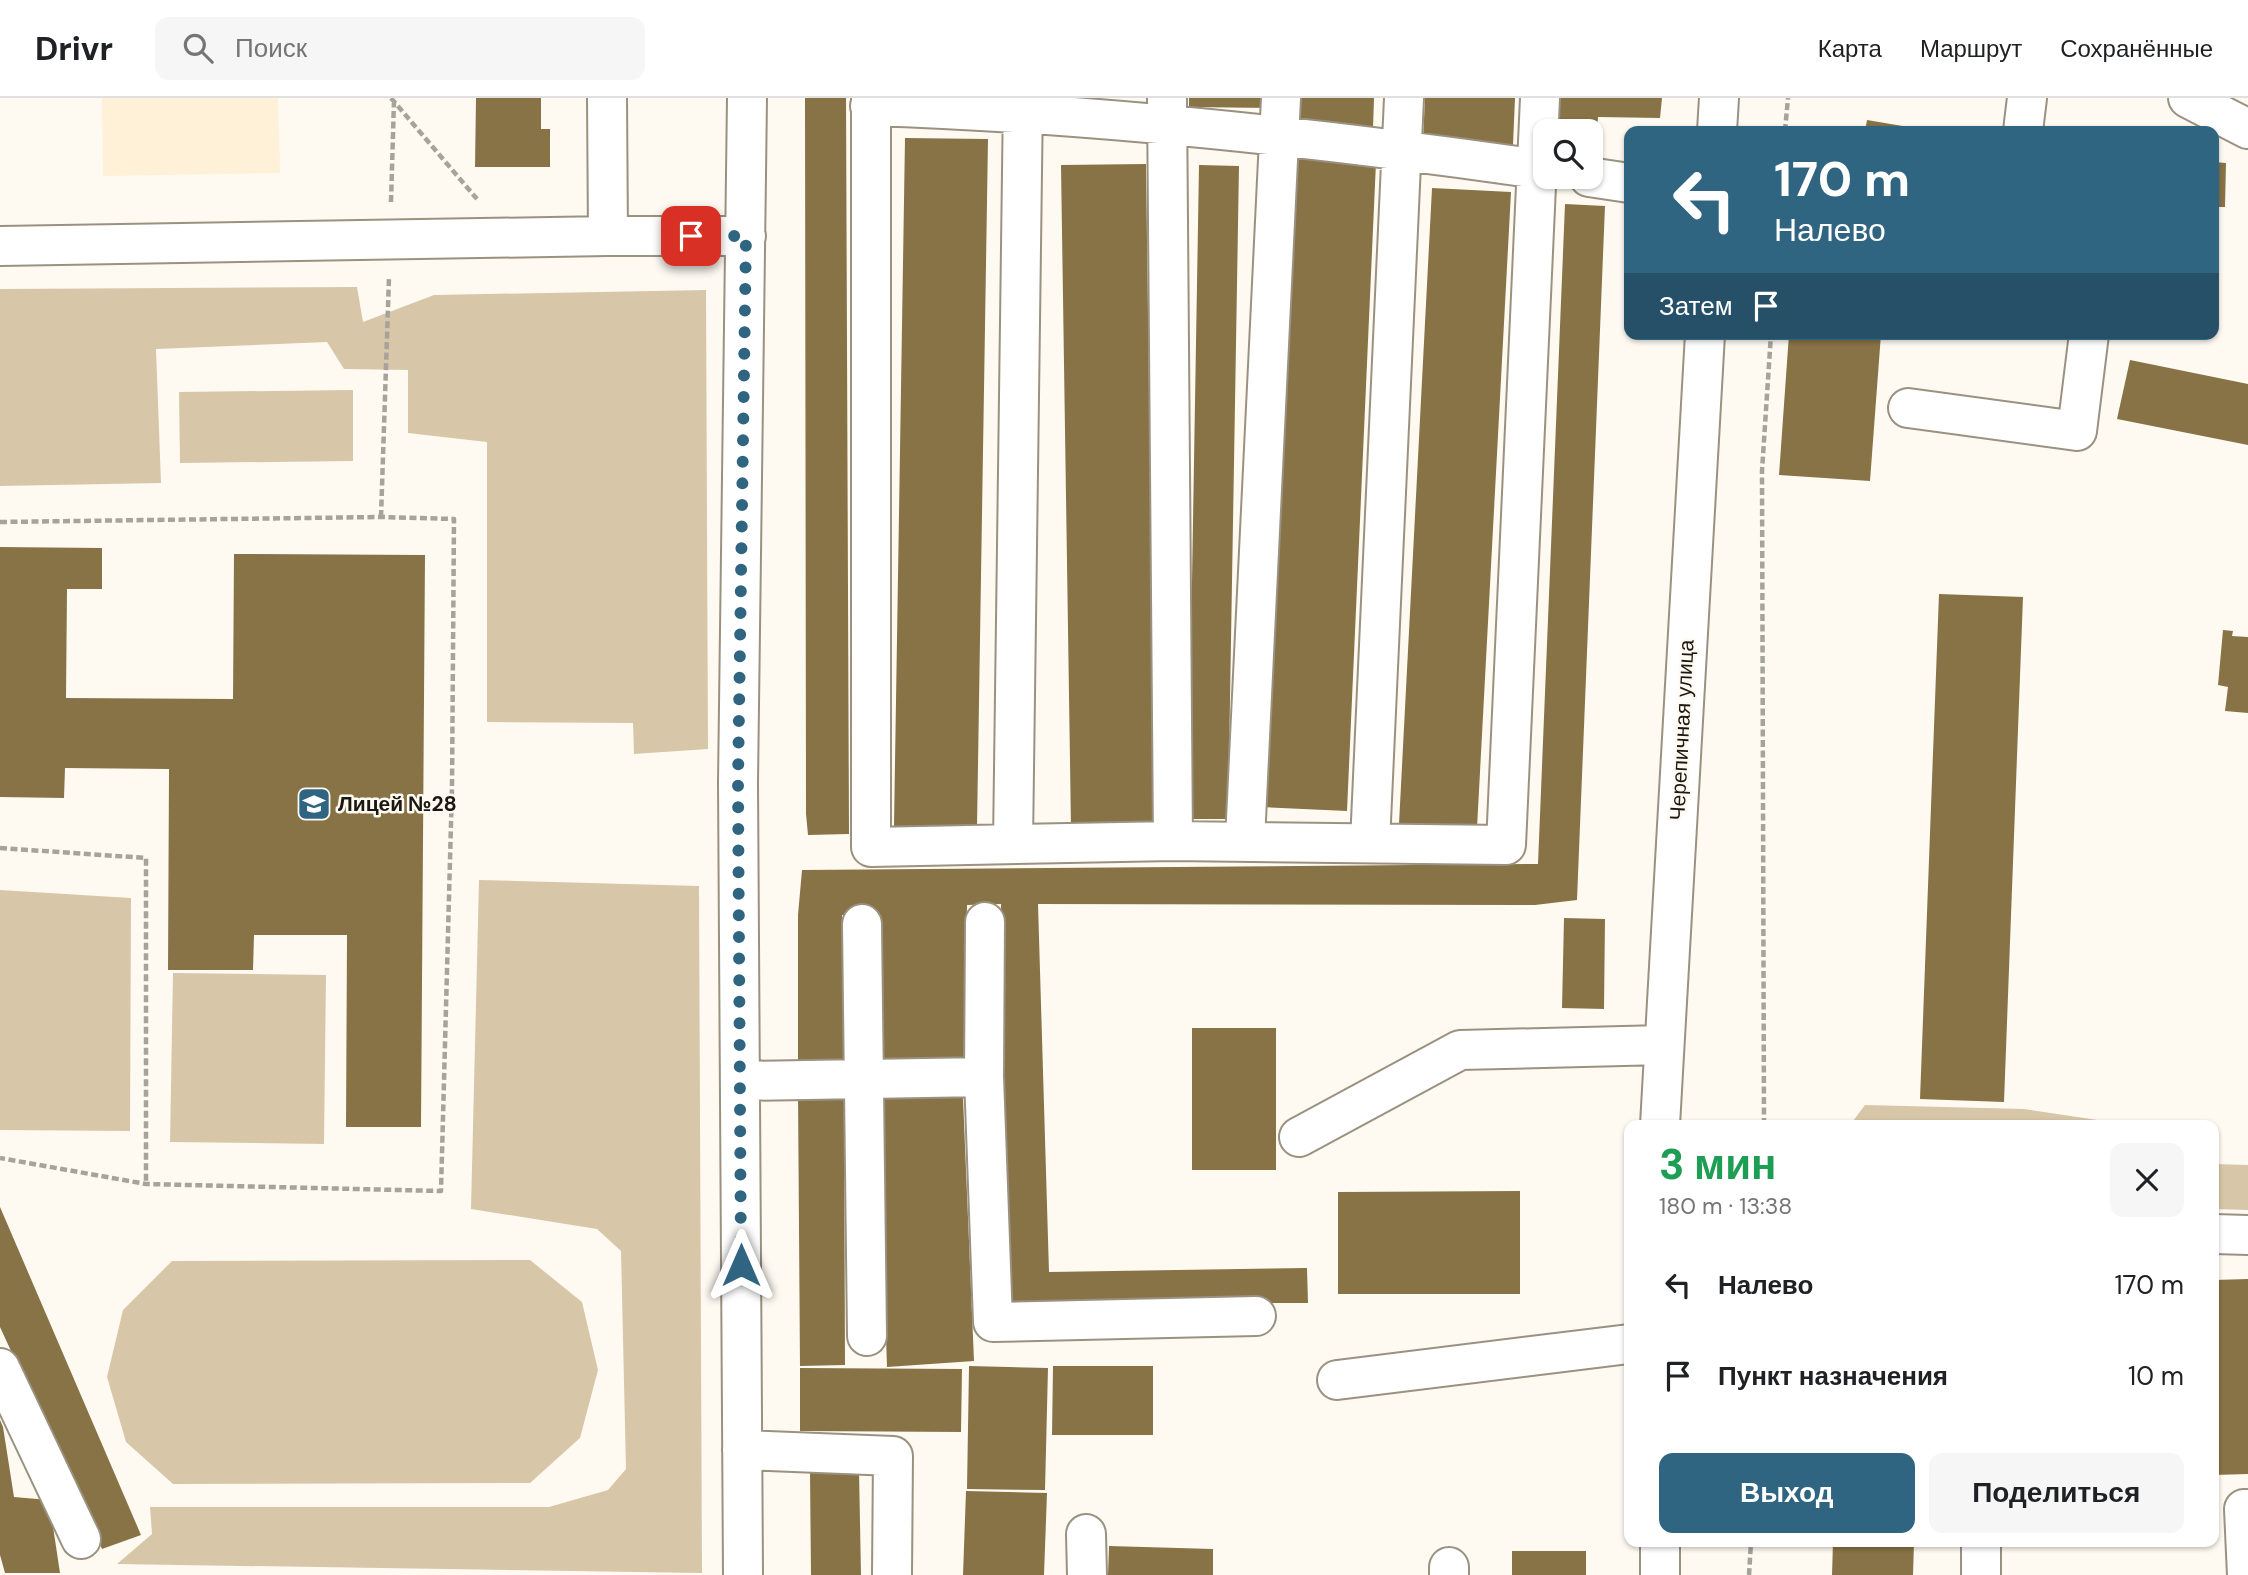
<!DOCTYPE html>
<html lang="ru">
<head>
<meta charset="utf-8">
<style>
  :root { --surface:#fff; --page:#f6f6f6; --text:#202124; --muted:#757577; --line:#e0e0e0; --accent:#306581 }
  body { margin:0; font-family:"DM Sans",sans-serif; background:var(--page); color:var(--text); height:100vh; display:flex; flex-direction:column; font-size:26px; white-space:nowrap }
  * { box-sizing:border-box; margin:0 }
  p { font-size:23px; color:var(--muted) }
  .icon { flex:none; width:38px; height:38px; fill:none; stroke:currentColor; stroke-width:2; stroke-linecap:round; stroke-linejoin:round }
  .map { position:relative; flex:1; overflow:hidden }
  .panel { position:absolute; left:1624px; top:1022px; width:595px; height:427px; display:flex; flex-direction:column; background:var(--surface); border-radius:14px; box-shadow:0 2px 5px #0004 }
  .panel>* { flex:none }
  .guide { position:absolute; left:1624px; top:28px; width:595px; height:214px; border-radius:14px; box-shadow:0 2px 5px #0004; background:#306581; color:#fff; overflow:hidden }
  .tools { position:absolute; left:1533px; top:21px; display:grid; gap:14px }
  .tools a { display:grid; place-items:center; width:70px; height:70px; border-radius:14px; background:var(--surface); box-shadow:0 2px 5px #0004; font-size:35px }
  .pin { position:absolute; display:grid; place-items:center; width:60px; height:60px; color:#fff; margin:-30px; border-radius:14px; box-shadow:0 4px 10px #0006 }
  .me { position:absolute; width:77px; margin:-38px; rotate:0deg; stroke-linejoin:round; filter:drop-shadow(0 0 5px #0008) }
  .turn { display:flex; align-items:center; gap:24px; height:147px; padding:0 35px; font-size:32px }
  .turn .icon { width:91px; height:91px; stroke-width:2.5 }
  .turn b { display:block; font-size:49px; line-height:60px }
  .then { display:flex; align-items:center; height:66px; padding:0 35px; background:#0003; gap:14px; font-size:26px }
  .round { display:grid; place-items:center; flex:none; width:74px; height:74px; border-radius:14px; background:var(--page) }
  .overview { display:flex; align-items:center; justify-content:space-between; height:119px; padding:0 35px }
  h1 { font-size:42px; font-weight:800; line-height:52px; color:#1e9e55 }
  .button { display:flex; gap:14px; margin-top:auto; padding:14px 35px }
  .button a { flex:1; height:80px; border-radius:14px; background:var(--accent); color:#fff; font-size:28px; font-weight:800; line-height:80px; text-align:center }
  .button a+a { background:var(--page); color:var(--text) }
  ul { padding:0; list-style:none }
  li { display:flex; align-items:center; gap:21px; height:91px; padding:0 35px }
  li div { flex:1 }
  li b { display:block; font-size:26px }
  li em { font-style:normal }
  header { display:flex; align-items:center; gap:42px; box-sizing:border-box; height:98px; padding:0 35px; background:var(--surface); border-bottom:2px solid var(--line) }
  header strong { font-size:33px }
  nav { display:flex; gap:38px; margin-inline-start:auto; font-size:24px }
  .search { width:490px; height:63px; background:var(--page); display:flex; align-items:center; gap:18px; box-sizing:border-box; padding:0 24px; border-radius:14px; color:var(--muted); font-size:26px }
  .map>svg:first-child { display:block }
  .built { fill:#fef1d7 }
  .green { fill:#d7c7a8 }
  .building { fill:#887347 }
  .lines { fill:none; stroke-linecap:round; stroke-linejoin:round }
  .minor-casing { stroke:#9a9180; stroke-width:42 }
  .path { stroke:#a6a39b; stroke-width:4.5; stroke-dasharray:7 3.5; stroke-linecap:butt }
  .minor { stroke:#fff; stroke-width:38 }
  .route { stroke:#306581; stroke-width:12; stroke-dasharray:0 21.6 }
  .labels { text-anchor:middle; stroke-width:5; stroke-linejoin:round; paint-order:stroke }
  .street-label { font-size:21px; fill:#1b1811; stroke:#fefaf2 }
  .poi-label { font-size:21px; font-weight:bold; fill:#1b1811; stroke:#fefaf2; text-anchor:start }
</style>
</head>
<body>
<header>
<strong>Drivr</strong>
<div class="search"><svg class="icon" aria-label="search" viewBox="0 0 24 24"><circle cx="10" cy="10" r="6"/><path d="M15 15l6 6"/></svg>Поиск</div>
<nav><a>Карта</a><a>Маршрут</a><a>Сохранённые</a></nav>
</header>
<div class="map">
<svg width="2248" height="1477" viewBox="0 0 2248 1477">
  <rect width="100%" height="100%" fill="#fefaf2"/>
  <path class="built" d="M102 0H278L280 75 103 78Z"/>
  <path class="green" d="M357 189 363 224 434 197 706 192 708 651 634 656 633 625 487 624V344L408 335V272L344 271 327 244 156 251 161 385 0 388V191Z
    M353 292V363L180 365 179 294Z
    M479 782 699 788 702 1475 117 1466 152 1436 150 1409H549L608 1392 626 1371 621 1153 597 1131 471 1111Z
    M0 792 131 800 130 1033 0 1032Z
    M173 875 326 877 324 1046 170 1044Z
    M1865 1007 2024 1011 2111 1024 2118 1027H1850Z
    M2214 1066 2248 1067V1112L2214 1111Z
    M530 1162 582 1204 598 1272 580 1340 530 1385 173 1386 126 1344 107 1279 123 1212 172 1163Z"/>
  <path class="building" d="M476 0H541V31H550V69H475Z
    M805 0H846L849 736 808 737 806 716Z
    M1189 0H1271V10L1189 9Z
    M1301 0H1374L1373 31 1300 28Z
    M1425 0H1515L1513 47 1423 43Z
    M1553 0H1662L1660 20 1598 19 1595 66H1591V33H1550Z
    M1867 22 1926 32V33H1865Z
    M905 40 988 41 977 729 894 728Z
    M1290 60 1376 64 1347 713 1261 709Z
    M2214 64 2226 65 2225 109H2214Z
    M1146 66 1155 729 1071 730 1061 67Z
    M1199 67 1239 68 1228 721H1188Z
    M1432 90 1511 94 1477 730 1399 726Z
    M1565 106 1605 108 1577 802 1535 807 1038 806 1049 1174 1307 1170 1308 1205H1005L1001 806 967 807 964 963 879 964 876 816 842 817 844 964 798 966V817L802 772 1538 766Z
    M1789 236H1881L1870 383 1779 377Z
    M2130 262 2248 286V347L2117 321Z
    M0 449 102 450V491H67L66 600 233 601 234 456 425 457 421 1029H346L347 837H254L253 872H168L169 671 65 670 64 700 0 699Z
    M1939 496 2023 499 2004 1004 1920 1001Z
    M2223 532 2233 533 2232 538 2248 539V615L2225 613 2228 589 2218 587Z
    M1564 820 1605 821 1604 911 1562 910Z
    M1192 930H1276V1072H1192Z
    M798 993H844L845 1267 800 1268Z
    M878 999 963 1000 974 1263 887 1269Z
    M1520 1093V1196H1338V1094Z
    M0 1109 141 1437 102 1451 0 1229Z
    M2248 1181V1376L2214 1377V1182Z
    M969 1268 1048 1270 1045 1392 967 1391Z
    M1053 1268H1153V1337H1052Z
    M800 1270 962 1271 961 1334 800 1333Z
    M0 1322 3 1329 14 1399 49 1402 60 1475H5L0 1457Z
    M859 1372 861 1477H811L810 1373Z
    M966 1393 1047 1395 1044 1477H963Z
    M1833 1444H1914L1913 1477H1832Z
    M2107 1444H2155V1446H2107Z
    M1109 1448 1213 1451V1477H1108Z
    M1512 1453H1586V1477H1512Z"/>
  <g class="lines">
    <defs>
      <path id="minor" d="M607 0 608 138H746
        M871 0V749L1173 743 1167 0
        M2188 0 2248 31
        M870 8C1096 15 1322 40 1545 72
        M1717 33 1719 0
        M2023 33 2027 0
        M1589 79 1629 85
        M0 148 608 138
        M1908 310 2077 333 2089 236
        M1245 742 1281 0
        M1173 743 1506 747 1540 0
        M1370 745 1404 0
        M1013 746 1023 0
        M985 824 984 979 993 1224 1256 1218
        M862 826 867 1238
        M740 983 984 979
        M1660 1027 1705 236
        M1299 1039 1460 952 1663 947
        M2214 1136 2248 1137
        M0 1270 81 1441
        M1337 1282 1629 1246
        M742 1352 893 1358 892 1477
        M1086 1436 1087 1477
        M1449 1469V1477
        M743 1477 738 684 747 0
        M1660 1477V1444
        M1981 1477V1444
        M2247 1477 2244 1411H2248"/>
    </defs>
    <use href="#minor" class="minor-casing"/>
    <path class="path" d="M391 0 477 101
      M1785 33 1788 0
      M391 104 394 3
      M381 419 389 179
      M0 424 381 419 454 421 452 689 441 1093 146 1086 0 1060
      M0 750 146 760V1086
      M1764 1027 1762 373 1771 236
      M1749 1477 1751 1444"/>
    <use href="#minor" class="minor"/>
  </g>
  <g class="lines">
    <path class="route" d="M691 138H746L738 684 741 1167"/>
  </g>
  <defs>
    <symbol id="school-square" viewBox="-11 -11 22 22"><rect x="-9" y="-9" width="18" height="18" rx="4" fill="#306581" stroke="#fefaf2"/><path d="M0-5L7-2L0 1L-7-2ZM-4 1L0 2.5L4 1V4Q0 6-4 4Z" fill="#fff"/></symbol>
  </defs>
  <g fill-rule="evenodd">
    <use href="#school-square" x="295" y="687" width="38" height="38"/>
  </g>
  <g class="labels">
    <g class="street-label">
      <text transform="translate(1682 632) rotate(-87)" y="7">Черепичная улица</text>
    </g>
    <g class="poi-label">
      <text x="338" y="713">Лицей №28</text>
    </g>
  </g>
</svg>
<div class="tools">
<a><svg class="icon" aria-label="search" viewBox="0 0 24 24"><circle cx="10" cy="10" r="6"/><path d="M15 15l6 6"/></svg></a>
</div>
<div class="pin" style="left:691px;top:138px;background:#d93025"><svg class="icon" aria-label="arrive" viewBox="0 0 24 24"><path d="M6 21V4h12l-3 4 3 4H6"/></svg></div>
<svg class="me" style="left:741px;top:1167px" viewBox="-20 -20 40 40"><path d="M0-17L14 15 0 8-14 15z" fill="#306581" stroke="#fff" stroke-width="4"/></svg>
<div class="guide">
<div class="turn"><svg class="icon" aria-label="left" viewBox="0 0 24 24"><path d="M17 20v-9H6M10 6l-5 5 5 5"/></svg><div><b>170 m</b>Налево</div></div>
<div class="then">Затем<svg class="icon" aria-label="arrive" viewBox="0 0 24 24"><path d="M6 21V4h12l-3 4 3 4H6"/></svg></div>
</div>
<section class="panel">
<div class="overview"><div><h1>3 мин</h1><p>180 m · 13:38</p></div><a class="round"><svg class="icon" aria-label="close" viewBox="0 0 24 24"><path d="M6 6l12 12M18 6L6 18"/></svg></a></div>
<ul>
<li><svg class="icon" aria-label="left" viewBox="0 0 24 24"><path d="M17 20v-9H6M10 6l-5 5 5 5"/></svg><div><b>Налево</b></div><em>170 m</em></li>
<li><svg class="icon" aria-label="arrive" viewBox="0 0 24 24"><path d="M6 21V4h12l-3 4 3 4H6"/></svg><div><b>Пункт назначения</b></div><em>10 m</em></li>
</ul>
<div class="button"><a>Выход</a><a>Поделиться</a></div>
</section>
</div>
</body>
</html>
